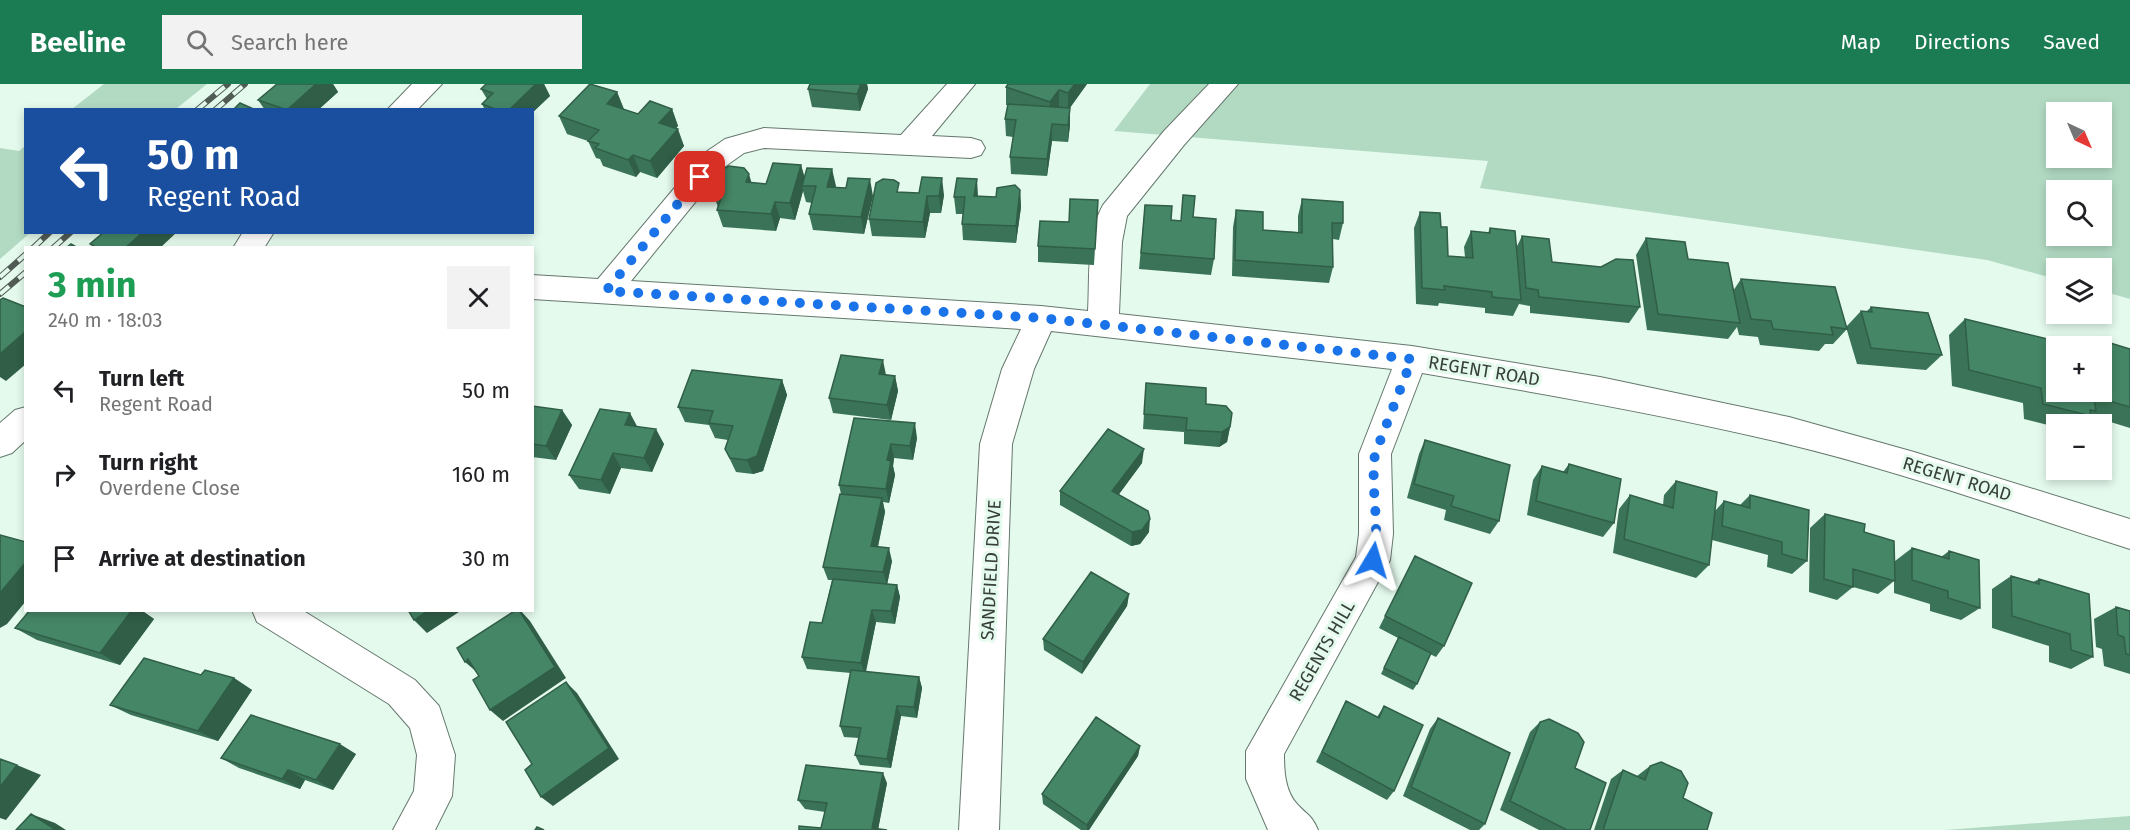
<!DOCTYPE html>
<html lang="en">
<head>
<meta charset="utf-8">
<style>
  :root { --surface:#fff; --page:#f2f2f2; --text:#202124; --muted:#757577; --accent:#1b7c54 }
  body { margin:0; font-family:"Fira Sans",sans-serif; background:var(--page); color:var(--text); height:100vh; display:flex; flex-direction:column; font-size:22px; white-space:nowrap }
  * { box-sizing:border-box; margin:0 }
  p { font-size:20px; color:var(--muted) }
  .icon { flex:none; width:33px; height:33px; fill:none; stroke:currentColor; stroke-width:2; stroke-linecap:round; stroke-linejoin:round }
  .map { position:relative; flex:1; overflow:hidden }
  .sheet { position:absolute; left:24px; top:162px; width:510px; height:366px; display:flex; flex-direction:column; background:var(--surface); border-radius:0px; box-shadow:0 3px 9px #0003 }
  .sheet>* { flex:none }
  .hud { position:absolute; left:24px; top:24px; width:510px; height:126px; border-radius:0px; box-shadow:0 3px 9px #0003; background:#1a4fa0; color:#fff; overflow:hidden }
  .needle { width:39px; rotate:136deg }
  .tools { position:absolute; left:2046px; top:18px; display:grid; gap:12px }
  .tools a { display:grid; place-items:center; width:66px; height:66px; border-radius:0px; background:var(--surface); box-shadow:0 3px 9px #0003; font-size:30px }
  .pin { position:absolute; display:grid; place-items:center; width:51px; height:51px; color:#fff; margin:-26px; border-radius:12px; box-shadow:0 3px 9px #0006 }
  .me { position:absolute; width:66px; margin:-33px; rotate:7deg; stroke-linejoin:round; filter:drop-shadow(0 0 4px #0008) }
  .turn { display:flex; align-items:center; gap:21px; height:126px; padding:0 24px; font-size:27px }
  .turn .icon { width:78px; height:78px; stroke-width:2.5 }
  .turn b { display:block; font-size:42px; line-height:51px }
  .round { display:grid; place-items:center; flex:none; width:63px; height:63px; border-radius:0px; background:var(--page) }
  .headline { display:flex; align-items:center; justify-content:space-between; height:102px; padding:0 24px }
  h1 { font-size:36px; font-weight:700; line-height:45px; color:#1e9e55 }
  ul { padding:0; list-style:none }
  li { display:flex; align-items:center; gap:18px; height:84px; padding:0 24px }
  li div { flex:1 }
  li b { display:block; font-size:22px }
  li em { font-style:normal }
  header { display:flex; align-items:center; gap:36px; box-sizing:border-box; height:84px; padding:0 30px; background:var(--accent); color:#fff }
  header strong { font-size:28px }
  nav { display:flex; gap:33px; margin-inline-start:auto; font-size:21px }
  .search { width:420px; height:54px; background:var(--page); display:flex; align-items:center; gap:15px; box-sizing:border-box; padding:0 21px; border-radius:0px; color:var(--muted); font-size:22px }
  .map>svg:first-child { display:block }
  .green { fill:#b2dac3; fill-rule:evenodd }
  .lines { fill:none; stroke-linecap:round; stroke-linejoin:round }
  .minor-casing { stroke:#65786d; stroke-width:2 }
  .minor { fill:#fff; fill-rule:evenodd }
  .rail-casing { stroke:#515b55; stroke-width:6 }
  .rail { stroke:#e4faed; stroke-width:4; stroke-dasharray:12; stroke-linecap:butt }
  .wall { fill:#3b7358 }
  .shaded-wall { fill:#305e47 }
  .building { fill:#458666; stroke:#305e47; stroke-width:1.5 }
  .route { stroke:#1a73e8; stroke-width:10; stroke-dasharray:0 18 }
  .labels { text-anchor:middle; stroke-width:6; stroke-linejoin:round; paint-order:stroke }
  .street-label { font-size:18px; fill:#373f3a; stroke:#e4faed }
</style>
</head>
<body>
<header>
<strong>Beeline</strong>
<div class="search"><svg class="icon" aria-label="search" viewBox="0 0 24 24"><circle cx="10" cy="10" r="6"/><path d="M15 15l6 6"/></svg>Search here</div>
<nav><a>Map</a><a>Directions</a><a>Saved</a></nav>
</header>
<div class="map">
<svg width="2130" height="746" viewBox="0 0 2130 746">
  <rect width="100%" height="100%" fill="#e4faed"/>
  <path class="green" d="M104 0H207L176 25H72Z
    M1150 0H2130V215L2102 207V184H2056V195L1987 176 1480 104 1488 77 1114 47ZM2056 28H2102V74H2056ZM2056 106H2102V152H2056Z
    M25 62 26 148 30 149 0 175V64L19 67Z
    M2130 732V746H1945Z"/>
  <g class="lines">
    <defs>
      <path id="minor" d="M412 0H442L417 26H387Z
        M947 0H975L932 52 971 54 981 57 985 64 981 71 971 74 764 64 744 69 723 84 631 197 1041 222 1088 227C1090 194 1086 151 1103 121L1164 47 1209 0H1238L1184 61 1127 132 1122 158 1119 230 1412 262 1600 293 1789 333 1914 368 2130 435V465C2017 429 1903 388 1787 360 1666 331 1545 310 1422 289L1391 370 1393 450 1390 476 1284 670C1284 687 1285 707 1297 720 1308 732 1311 730 1318 746H1268L1246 695V667L1356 473 1359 450V370L1392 285 1051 247 1034 285 1012 360 999 746H959L980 360 1002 285 1021 245 532 215V191L598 195 703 70 725 55 764 44 901 51Z
        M243 148H274L264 164H233Z
        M26 323V356L12 369 0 373V339L15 326Z
        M252 526H302L415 596 439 622 455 671 452 712 435 746H393L414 707 417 671 410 644 389 620 257 538Z"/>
    </defs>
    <use href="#minor" class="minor-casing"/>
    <use href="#minor" class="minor"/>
    <defs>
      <path id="rail" d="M197 26 228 0
        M215 26 245 0
        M33 164 50 148
        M53 164 71 148
        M0 193 26 170
        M0 210 26 188"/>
    </defs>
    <use href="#rail" class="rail-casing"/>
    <use href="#rail" class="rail"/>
  </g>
  <path class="wall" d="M277 0H333L338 8 318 26H265L258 16Z
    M486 0H544L550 12 532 29V26H485L482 20 487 15 481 5Z
    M861 0H867L868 5 860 27 812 23 808 5Z
    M1087 0 1070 24V41L1068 58 1052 57 1047 92 1011 90 1010 73 1013 53 1006 52 1005 35 1008 21H1006V3Z
    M617 8 624 25 638 30 672 25 678 42 676 44 684 62 657 94 640 88 636 93 603 82 600 75 596 74 588 57 567 50 559 32Z
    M801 81 804 92 832 85 835 104 873 112 864 150 813 146 809 130 812 119 806 118 803 107 795 136 780 134 776 147 723 143 717 126 718 123 711 105 751 99 766 100Z
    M1020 106 1021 123 1016 159 963 156 962 140 963 130H956L954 113H996Z
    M900 109 944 111 941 129H930L925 154 872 152 869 135Z
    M1183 111 1214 175 1211 191 1139 185 1145 121 1171 136 1181 137Z
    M1302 115 1343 139 1339 156 1333 155V183L1329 199 1232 192 1233 143 1236 126 1263 146 1298 148V132Z
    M1098 116 1094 181 1038 178V162Z
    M1420 128 1448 172 1465 173 1464 163 1471 147 1488 149 1490 144 1517 162 1522 152 1552 178 1640 223 1629 239 1530 229V222L1519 220 1513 232 1485 229V224L1439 219 1438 222 1416 220 1414 144Z
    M1646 154 1733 207 1741 195 1847 245 1833 260H1825L1819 267 1760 261 1758 253 1739 251 1737 243 1728 255 1647 246 1636 171Z
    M1871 223 1942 271 1926 286 1857 280 1846 243 1861 227H1867Z
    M1965 235 2056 308H2102V263L2107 258 2130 265V344L2091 332 2080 340H2056V343L2024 335 2023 319 1952 302 1949 251Z
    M886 291 895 292 898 307 891 336 833 329 829 314Z
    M782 296 787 311 763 387 753 390 736 388 725 365 728 356 715 354 709 341 685 338 678 323Z
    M1146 299 1206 320 1230 343 1227 358 1219 363 1184 360V348L1143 345Z
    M532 322 562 326 572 341 556 376 532 373Z
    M854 334 917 354 913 376 894 374 893 382 895 391 889 419 883 418 885 428 878 463 892 477 887 500 897 501 900 513 895 540 876 538 866 588 919 593 922 604 917 634 901 632 891 684 860 681 855 671 859 654 844 653 840 642 851 589 807 585 802 573 822 539 832 496H828L823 483 841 410 839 401Z
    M637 342 664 360 652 388 621 384 610 410 579 405 569 391Z
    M1425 356 1499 437 1490 450 1444 436 1446 426 1407 414 1419 370Z
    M1142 379 1119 410 1149 448 1140 460 1131 462 1060 421V407Z
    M1569 380 1614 439 1603 453 1527 431 1533 396 1542 382 1563 388Z
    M1676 397 1715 427 1724 417 1740 421 1750 411 1807 477 1792 490 1767 483 1768 471 1712 456 1709 481 1696 494 1613 469 1619 425 1630 411 1663 421 1664 411Z
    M1825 430 1864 448 1895 477 1912 464 1941 473 1949 467 1980 524 1961 536 1930 527V520L1894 509V497L1878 510 1853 503 1837 516 1809 508 1810 444Z
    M1415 472 1444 562 1436 573 1430 570 1417 600 1413 606 1381 590 1398 554 1379 544Z
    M2011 492 2033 498 2039 495 2093 573 2071 585 2049 578V562L1992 544V505Z
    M1129 510 1127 522 1082 590 1044 566 1043 555Z
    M2116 523 2130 527V590L2104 582 2102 565 2096 563 2094 535Z
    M30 526H141L154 535 120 581 37 556 15 544Z
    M234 594 252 606 218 657 131 631 110 621Z
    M1346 617 1377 633 1384 622 1394 707 1387 716 1316 678Z
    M1438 634 1485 740 1479 746H1470L1403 712 1430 645Z
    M1540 638 1575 684 1590 746H1539L1500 726 1530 648Z
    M1140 662 1138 672 1089 746H1081L1043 720 1042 710Z
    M356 670 333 706 305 696 300 705 239 684 221 674Z
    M1650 682 1683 714 1707 746H1594L1611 695 1623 686 1637 692Z
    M887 699 878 745 821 744 825 728 805 725 798 716Z"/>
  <path class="shaded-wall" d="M316 0H333L338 8 318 26H287Z
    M536 0H544L550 12 532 29V26H509Z
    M861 0H867L868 5 860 27 857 10Z
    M1075 0H1087L1068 26V9Z
    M1059 6V23L1050 36V18Z
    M617 8 624 26 607 20Z
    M1070 24V41L1068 58V41Z
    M672 25 678 42 666 56 659 39Z
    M1052 40V57L1047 92V75Z
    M678 45 684 62 657 94 650 77Z
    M633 71 640 88 636 93 628 76Z
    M801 81 806 98 802 102 803 107 795 136 790 119Z
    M832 85 836 102 831 120 827 103Z
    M749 90 754 107 746 98Z
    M942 94 944 111 941 129 939 112Z
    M870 95 873 112 864 150 861 133Z
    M977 95 978 112H974Z
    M1020 106 1021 123 1016 159V142Z
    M927 112 930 129 925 154 923 138Z
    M775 118 780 134 776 147 771 130Z
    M143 148H177L160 164H125Z
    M26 247V280L6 297 0 293V270Z
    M883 276 886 291 879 290Z
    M895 292 898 307 891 336 887 321Z
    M782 296 787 311 763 387 753 390 747 376Z
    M562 326 572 341 556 376 546 362Z
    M630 329 638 344 625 341Z
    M915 339 917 354 913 376 910 362Z
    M1230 343 1227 358 1219 363 1222 348Z
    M656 345 664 360 652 388 644 374Z
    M891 360 894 374 893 382 895 391 889 419 886 405 887 376Z
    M1144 365 1142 379 1111 421 1112 407Z
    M613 369 621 384 610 410 601 396Z
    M882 414 885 428 875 475 871 462Z
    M1150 435 1149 448 1140 460 1131 462 1132 448Z
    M889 464 892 477 887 501 883 488Z
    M26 478V517L7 540 0 544V509Z
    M897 501 900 513 895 540 891 527Z
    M1129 510 1127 522 1082 590 1083 578Z
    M132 526H141L154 535 120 581 100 569Z
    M429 526H462L427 549 414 536Z
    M520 526 530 537 566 594 503 637 490 626Z
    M872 526 876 538 865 590 861 579Z
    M468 575 478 589 465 578Z
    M919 593 922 604 917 634 914 623Z
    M234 594 252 606 218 657 198 647Z
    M566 598 577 609 619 675 553 722 541 713Z
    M897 622 901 632 891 684 887 675Z
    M340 660 356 670 333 706 316 696Z
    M1140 662 1138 672 1089 746H1087V741Z
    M17 681 41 691 6 736 0 734V703Z
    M288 686 305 696 300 705 282 695Z
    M883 689 887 699 878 746 872 744Z
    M31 730 55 739 66 746H56Z"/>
  <path class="building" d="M277 0H316L287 26 258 16Z
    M486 0H536L509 26H498L482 20 493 9 481 5Z
    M590 0 617 8 607 20 638 30 650 17 672 25 659 39 678 45 650 77 633 71 628 76 595 64 599 60 588 57 599 46 559 32Z
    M810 0H861L857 10 808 5Z
    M1008 0H1075L1068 9 1059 6 1050 18 1006 3Z
    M240 19 256 26H233Z
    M1008 20 1070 24 1068 41 1052 40 1047 75 1010 73 1016 36 1005 35Z
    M773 79 801 81 790 119 775 118 771 130 717 126 722 111H717L711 105 719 87 729 82 744 84 749 90 746 98 766 100Z
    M807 84 832 85 827 103 846 104 848 94 870 95 861 133 809 130 816 102H802Z
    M922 93 942 94 939 112H927L923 138 869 135 876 99 883 95 894 96 899 99 897 108 919 109Z
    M957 94 977 95 974 112 996 113 997 104 1015 101 1020 106 1016 142 962 140 965 113H954Z
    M1183 111 1195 112 1193 133 1216 135 1214 175 1141 169 1145 121 1172 122 1171 136 1181 137Z
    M1070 115 1098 116 1095 165 1038 162 1040 137 1069 138Z
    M1302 115 1343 118V139H1332L1333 183 1235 176 1236 126 1263 128V146L1302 149Z
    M1420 128 1440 129 1441 143H1447L1448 172 1473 174 1471 147 1490 149V144L1515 147 1521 216 1492 213V208L1444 202 1445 206 1422 204Z
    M104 148H143L125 164H97L90 160Z
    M1522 152 1549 155 1552 178 1601 183 1616 175 1633 176 1640 223 1539 213 1538 206 1526 204Z
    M1646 154 1685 158 1688 175 1728 179 1740 239 1658 230Z
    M71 160 78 164H66Z
    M1741 195 1835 203 1847 245 1831 243 1833 251 1773 245 1771 237 1751 235Z
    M3 214 26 223V247L0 270V216Z
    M1871 223 1928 229 1942 271 1871 264 1861 227 1872 228Z
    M1965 235 2052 256 2054 267 2056 268V308H2093L2096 327 2090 326 2091 332 2043 320 2041 304 1969 286Z
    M2107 258 2130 265V323L2109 317Z
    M841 271 883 276 879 290 895 292 887 321 829 314Z
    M692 286 782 296 757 372 747 376 730 374 725 365 733 342 709 339 713 327 678 323Z
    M1146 299 1206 304V320L1226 322 1232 329 1230 343 1222 348 1186 346 1187 334 1144 330Z
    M532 322 562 326 546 362 532 360Z
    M600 325 630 329 625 341 656 345 644 374 613 369 601 396 569 391Z
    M854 334 915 339 910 362 891 360 887 376 891 377 886 405 839 401Z
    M1108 345 1144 365 1112 407 1148 427 1150 435 1142 446 1132 448 1060 407Z
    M1425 356 1510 381 1499 437 1451 422 1454 412 1414 400Z
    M1569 380 1621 395 1614 439 1536 417 1542 382 1567 389Z
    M1676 397 1717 408 1709 481 1624 455 1630 411 1673 424Z
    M840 410 882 414 871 462 889 464 883 488 823 483Z
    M1750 411 1809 426 1807 477 1782 470V458L1722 442 1724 417 1750 424Z
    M1825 430 1865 440 1864 448 1894 457 1895 497 1853 485V503L1824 495Z
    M0 451 26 458V478L0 509Z
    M1912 464 1949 475V467L1979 476 1980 524 1948 514V507L1912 496Z
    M1415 472 1472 499 1444 562 1385 532Z
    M1091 488 1129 510 1083 578 1043 555Z
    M2011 492 2039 500V495L2089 510 2093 573 2071 566 2070 550 2012 532Z
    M833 495 897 501 891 527 872 526 861 579 802 573 810 538 822 539Z
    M2116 523 2130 527V571L2126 570 2124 553 2118 551Z
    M30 526H132L100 569 15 544Z
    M408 526H429L414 536Z
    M516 526H519L555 583 490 626 473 596 479 592 468 575 465 578 457 564Z
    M1399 553 1431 569 1417 600 1384 584Z
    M144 574 201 591 205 586 234 594 198 647 110 621Z
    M851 586 919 593 914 623 897 622 887 675 855 671 861 644 840 642Z
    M566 598 609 664 541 713 525 686 532 680 506 638Z
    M1346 617 1379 634 1384 622 1423 641 1394 707 1322 668Z
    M251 631 340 660 316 696 288 686 282 695 221 674Z
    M1096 633 1140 662 1087 741 1042 710Z
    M1438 634 1510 669 1485 740 1411 703Z
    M1549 635 1578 649 1584 658 1575 684 1606 699 1590 746H1567L1510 717 1540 638Z
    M0 675 17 681 0 703Z
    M1661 678 1681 687 1688 699 1683 714 1712 729 1707 746H1603L1623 686 1645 696 1650 682Z
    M806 681 883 689 872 744 887 746H799V742L821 744 827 719 798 716Z
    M31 730 56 746H16Z
    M537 743 544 746H535Z"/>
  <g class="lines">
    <path class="route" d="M700 93 606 207 1041 234 1412 275 1375 370C1370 406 1381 441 1373 476"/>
  </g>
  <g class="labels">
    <g class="street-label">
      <text transform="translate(1484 287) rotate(9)" y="6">REGENT ROAD</text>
      <text transform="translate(1957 395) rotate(17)" y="6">REGENT ROAD</text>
      <text transform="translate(991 486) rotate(-87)" y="6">SANDFIELD DRIVE</text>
      <text transform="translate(1322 567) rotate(-60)" y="6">REGENTS HILL</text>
    </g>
  </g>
</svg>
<div class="tools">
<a><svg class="needle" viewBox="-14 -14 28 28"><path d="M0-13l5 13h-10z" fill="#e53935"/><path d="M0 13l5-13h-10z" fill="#757577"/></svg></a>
<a><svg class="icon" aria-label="search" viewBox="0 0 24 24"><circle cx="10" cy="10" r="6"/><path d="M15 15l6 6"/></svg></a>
<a><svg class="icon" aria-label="layers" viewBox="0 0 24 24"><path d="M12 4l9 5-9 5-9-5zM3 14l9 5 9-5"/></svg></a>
<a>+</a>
<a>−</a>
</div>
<div class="pin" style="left:700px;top:93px;background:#d93025"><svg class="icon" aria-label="arrive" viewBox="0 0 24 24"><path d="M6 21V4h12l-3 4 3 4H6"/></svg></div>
<svg class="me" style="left:1373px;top:476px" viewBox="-20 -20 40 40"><path d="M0-17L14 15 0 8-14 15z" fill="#1a73e8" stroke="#fff" stroke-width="4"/></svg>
<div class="hud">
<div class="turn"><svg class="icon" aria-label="left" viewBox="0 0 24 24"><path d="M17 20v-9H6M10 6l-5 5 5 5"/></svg><div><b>50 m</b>Regent Road</div></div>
</div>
<section class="sheet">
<div class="headline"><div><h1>3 min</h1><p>240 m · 18:03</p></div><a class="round"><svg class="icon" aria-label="close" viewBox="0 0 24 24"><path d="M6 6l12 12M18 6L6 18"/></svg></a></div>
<ul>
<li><svg class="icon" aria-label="left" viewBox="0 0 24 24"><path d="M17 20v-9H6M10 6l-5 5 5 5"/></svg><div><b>Turn left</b><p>Regent Road</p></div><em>50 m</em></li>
<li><svg class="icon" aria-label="right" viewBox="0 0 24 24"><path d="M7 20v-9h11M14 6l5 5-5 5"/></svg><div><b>Turn right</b><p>Overdene Close</p></div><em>160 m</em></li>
<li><svg class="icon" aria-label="arrive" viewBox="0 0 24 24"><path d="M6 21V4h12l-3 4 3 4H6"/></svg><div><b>Arrive at destination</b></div><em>30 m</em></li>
</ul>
</section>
</div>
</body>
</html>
